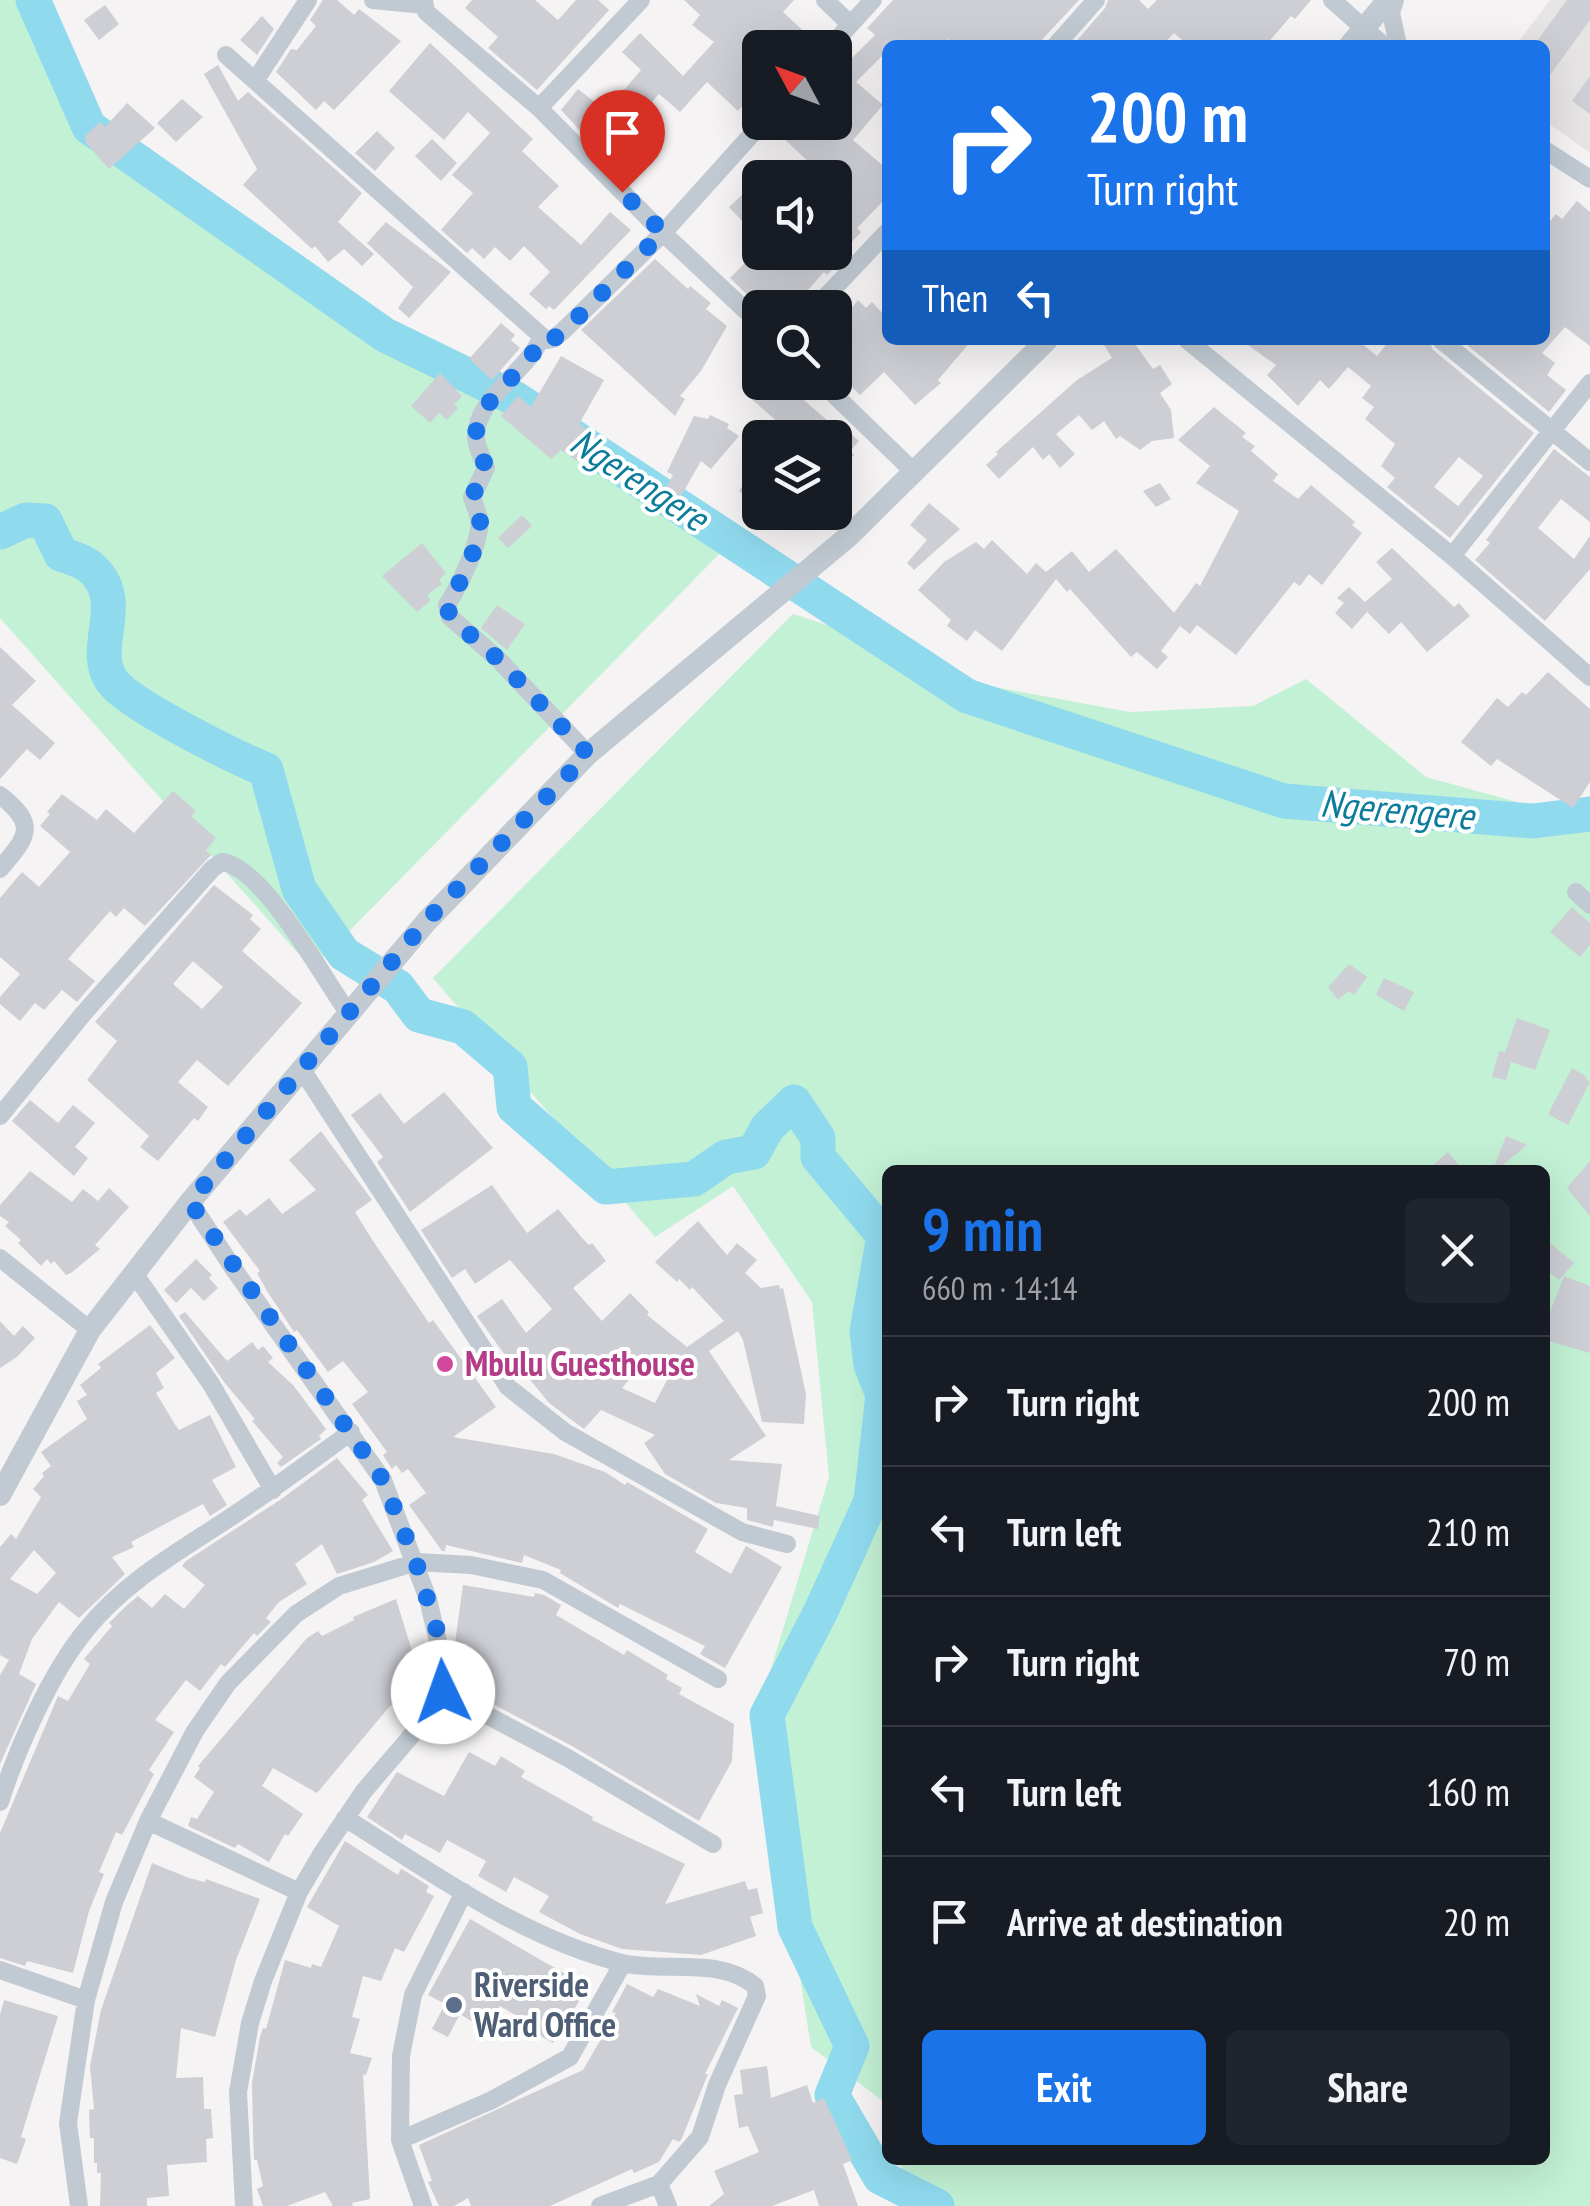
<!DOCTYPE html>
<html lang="en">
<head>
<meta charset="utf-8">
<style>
  :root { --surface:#171b24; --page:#20242c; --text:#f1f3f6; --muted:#9ea1a6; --line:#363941; --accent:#1a73e8 }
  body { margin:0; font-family:"PT Sans Narrow",sans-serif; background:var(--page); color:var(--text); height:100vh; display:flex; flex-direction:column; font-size:38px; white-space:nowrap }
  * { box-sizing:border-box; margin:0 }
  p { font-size:32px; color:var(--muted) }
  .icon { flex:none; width:55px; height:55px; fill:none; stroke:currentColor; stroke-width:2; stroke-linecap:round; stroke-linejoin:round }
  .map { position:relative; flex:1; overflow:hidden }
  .side { position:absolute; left:882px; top:1165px; width:668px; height:1000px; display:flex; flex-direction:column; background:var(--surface); border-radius:15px; box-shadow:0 10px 40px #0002 }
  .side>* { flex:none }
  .top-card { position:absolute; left:882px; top:40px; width:668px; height:305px; border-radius:15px; box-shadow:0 10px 40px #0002; background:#1a73e8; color:#fff; overflow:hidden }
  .needle { width:65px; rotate:311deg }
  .controls { position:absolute; left:742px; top:30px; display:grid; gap:20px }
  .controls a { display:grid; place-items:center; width:110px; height:110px; border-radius:15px; background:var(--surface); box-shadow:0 10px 40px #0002; font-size:50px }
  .pin { position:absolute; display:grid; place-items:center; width:85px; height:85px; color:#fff; margin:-102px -42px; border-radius:50% 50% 50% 0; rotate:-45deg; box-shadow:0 0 10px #0007 }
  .pin .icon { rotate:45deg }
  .me { position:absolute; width:110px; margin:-55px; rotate:357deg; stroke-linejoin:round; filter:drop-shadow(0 0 8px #0008) }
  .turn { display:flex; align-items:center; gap:35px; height:210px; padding:0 40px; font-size:45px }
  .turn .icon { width:130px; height:130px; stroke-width:2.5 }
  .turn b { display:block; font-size:70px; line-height:85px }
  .then { display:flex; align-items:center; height:95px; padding:0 40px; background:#0003; gap:20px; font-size:38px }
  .round { display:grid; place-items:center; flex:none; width:105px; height:105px; border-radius:15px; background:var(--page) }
  .head { display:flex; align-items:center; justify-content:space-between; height:170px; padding:0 40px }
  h1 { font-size:60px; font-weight:600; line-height:75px; color:var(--accent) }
  .action { display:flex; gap:20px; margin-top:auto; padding:20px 40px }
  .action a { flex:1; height:115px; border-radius:15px; background:var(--accent); color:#fff; font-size:40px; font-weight:600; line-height:115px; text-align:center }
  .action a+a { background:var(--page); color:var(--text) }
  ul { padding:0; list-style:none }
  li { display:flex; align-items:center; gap:30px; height:130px; padding:0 40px; border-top:2px solid var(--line) }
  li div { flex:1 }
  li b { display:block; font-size:38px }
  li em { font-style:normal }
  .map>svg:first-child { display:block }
  .education { fill:#e6e4e5 }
  .green { fill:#c3f1d5 }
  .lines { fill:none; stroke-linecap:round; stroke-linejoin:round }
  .river { stroke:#90daee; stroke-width:35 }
  .building { fill:#cdcfd5; fill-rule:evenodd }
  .minor { stroke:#c1cad2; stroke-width:18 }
  .tertiary { stroke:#c1cad2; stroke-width:22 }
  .route { stroke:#1a73e8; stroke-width:18; stroke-dasharray:0 32.4 }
  .hotel-dot { fill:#d1479c; stroke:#fff; stroke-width:4 }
  .service-dot { fill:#5c6f8a; stroke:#fff; stroke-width:4 }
  .labels { text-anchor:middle; stroke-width:8; stroke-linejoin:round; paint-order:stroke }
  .hotel-label { font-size:35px; font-weight:bold; fill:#b23c85; stroke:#fff; text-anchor:start }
  .service-label { font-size:35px; font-weight:bold; fill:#4e5e75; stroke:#fff; text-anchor:start }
  .water-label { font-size:38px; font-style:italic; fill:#0c7c9b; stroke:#fff }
</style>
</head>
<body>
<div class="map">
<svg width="1590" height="2206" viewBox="0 0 1590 2206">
  <rect width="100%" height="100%" fill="#f5f3f3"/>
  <path class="education" d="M1550 0H1590V153L1545 121V45H1516Z"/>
  <path class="green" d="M0 0H44L90 127 459 370 575 455 729 544 312 969 0 618Z
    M793 614 839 629 940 677 1130 712 1253 706 1306 679 1426 777 1590 822V2206H912L900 2160H1545V1170H888L887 2115 883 2101 811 2047 758 1712 829 1477 812 1302 733 1186 655 1237 433 978Z"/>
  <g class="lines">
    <path class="river" d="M33 0 89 127 385 335 516 399 967 696 1284 801 1533 821 1590 814
      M0 532 26 520 45 521 61 554C69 557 82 560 89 566 131 600 88 647 112 681 129 705 235 757 266 770L299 889 344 954 398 987 419 1015 463 1027 510 1067 514 1107 606 1187 694 1179 726 1157 754 1152 767 1128 794 1102 818 1138V1157L884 1236 867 1331 871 1365 883 1395 871 1501 821 1611 767 1715 795 1927 852 2046 832 2095 880 2177 937 2206"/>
  </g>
  <path class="building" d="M323 0H337L354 15 359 9 401 41 334 110 324 101 316 110 276 72 291 49 297 50 316 26 310 20Z
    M472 0H535L558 20 576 0H598L609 10 537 90 488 48 498 37 465 8Z
    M684 0H794L783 12 811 38 803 48H760V86L738 111 707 82 680 112 659 94 610 148 604 144 599 151 561 110 578 89 606 111 641 70 622 52 640 33 683 76 714 42 692 25 700 15Z
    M893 0H1079L1037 45H954L948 39 943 45H888V50L856 82 883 105 853 140 888 170V196L857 228 861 232 836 259 839 263 827 275 824 272 792 308H772L764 299 758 305 730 278 756 252H829L835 259V178H804L814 167 778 133 788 122H835V59L840 55 848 62 875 35 867 28Z
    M1108 0H1139L1148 9 1157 0H1311L1295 19 1291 16 1266 45H1188L1174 33 1163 45H1073L1105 8Z
    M1567 0H1590V20L1545 82V45H1534Z
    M105 5 119 24 99 40 84 20Z
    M262 16 274 29 257 55 240 40Z
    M430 43 533 139 522 151 559 186 538 207 581 245 610 212 631 230 554 310 549 306 546 309 529 294 550 272 524 246 510 261 495 247 484 259 472 248 467 253 441 230 473 193 452 175 490 133 468 112 444 140 389 91Z
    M218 65 238 101 248 92 362 193 338 222 374 254 362 266 344 249 328 262 315 246 312 249 243 185 257 169 204 74Z
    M1590 76V114L1572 101Z
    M182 99 203 117 176 142 157 123Z
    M127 103 155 128 109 169 86 143 85 136 100 122 105 127Z
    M377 131 395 148 375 171 355 153Z
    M432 139 457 163 441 181 415 156Z
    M760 178V240L729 207Z
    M1577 201 1590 212V346L1565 327 1542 353 1555 363 1547 375 1566 390 1549 412 1461 340H1545V227L1556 214 1562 219Z
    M386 222 451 272 409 318 398 308 413 287 367 243Z
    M655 259 688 289 690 286 711 303 706 309 727 326 701 371 680 396 685 399 675 416 581 330Z
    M858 300 866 308 872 302 888 319V340H972L938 380 941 383 915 405 884 372 860 395 847 382 843 386 835 378V329Z
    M501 323 515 335 511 340 520 348 492 380 469 359Z
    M1101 340H1132L1153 369 1160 365 1172 384 1160 393 1171 410 1174 438 1152 441 1140 450 1120 436 1116 439 1104 421 1092 430 1079 415 1056 434 1075 454 1060 468 1049 454 1043 460 1033 447 999 479 986 465 998 454 996 452 1077 380 1112 358Z
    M1241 340H1357L1377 356 1390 340H1429L1433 350 1534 433 1450 538 1387 487 1395 478 1381 466 1395 444 1365 419 1374 407 1362 398 1371 386 1348 367 1329 389 1320 380 1298 406 1267 375 1276 365ZM1459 457 1483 476 1458 506 1434 487Z
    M561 356 604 380 579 424 598 437 580 463 561 450 551 459 501 416 518 396 531 407Z
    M440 373 462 396 454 405 458 408 447 420 439 413 430 423 411 406Z
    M758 382H783L835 427V419L859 441 850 451 854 455 835 476V438H783L788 431 747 395Z
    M1214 407 1246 433 1242 437 1255 446 1251 451 1278 474 1273 481 1298 499 1311 485 1355 522 1352 525 1362 533 1322 585 1309 574 1300 586 1294 582 1236 655 1197 625 1190 634 1180 626 1161 651 1168 657 1157 669 1137 652 1131 657 1070 589 1067 592 1056 579 1002 651 975 630 967 641 947 626 951 620 918 590 944 562 976 542 984 549 992 540 1027 574 1036 563 1046 572 1072 551 1089 572 1116 549 1174 613 1196 583 1200 586 1239 511 1196 483 1210 466 1178 440Z
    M710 415 729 424 727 428 739 436 711 469 701 461 681 496 666 487 673 475 667 472 694 416 708 419Z
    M1554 449 1590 477V522L1561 499 1538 528 1574 559 1590 536V569L1545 621 1475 560 1490 543 1486 540Z
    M760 458V504L739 491Z
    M1160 483 1171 499 1156 507 1143 491Z
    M929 503 960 529 914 570 907 563 927 540 910 525Z
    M522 515 532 526 508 548 498 538Z
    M422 543 446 573 439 580 442 584 427 595 431 600 417 612 382 576Z
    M1392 548 1454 607 1459 603 1470 616 1427 652 1401 622 1389 634 1367 612 1352 629 1335 613 1344 603 1337 598 1349 587 1365 602 1392 579 1376 562Z
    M497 605 525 624 507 650 481 628Z
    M0 647 36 681 12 705 55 743 40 760 27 749 0 779Z
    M1548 672 1590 709V782L1573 808 1497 759 1491 766 1461 742 1497 698 1508 707 1522 692 1526 695Z
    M173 791 196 811 191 816 216 838 206 850 211 855 145 926 124 908 116 917 110 911 68 959 95 981 77 1002 62 990 44 1010 35 1003 20 1021 0 1004V997L20 974 0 957V898L22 872 39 887 70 852 40 826 50 814 47 812 62 794 97 820 106 809 134 833Z
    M214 885 253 915 250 919 261 929 242 951 302 1003 228 1086 197 1060 178 1082 208 1107 198 1121 194 1118 158 1161 140 1147 149 1136 87 1080 117 1041 95 1022ZM193 961 223 987 202 1009 173 984Z
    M1572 907 1590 923V945L1580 957 1550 932Z
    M1349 964 1367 977 1354 995 1349 991 1338 1000 1328 987Z
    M1384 978 1414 992 1404 1011 1376 995Z
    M1517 1018 1550 1030 1535 1070 1511 1062 1506 1080 1492 1077 1499 1051 1505 1052Z
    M1572 1068 1587 1077 1586 1079 1590 1082 1568 1125 1548 1114Z
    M444 1092 493 1148 410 1212 377 1162 383 1157 351 1115 380 1093 404 1124Z
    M30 1100 58 1123 73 1105 95 1123 75 1147 88 1158 74 1176 12 1121Z
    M321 1131 372 1200 355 1212 373 1241 429 1323 433 1320 496 1407 453 1437 554 1454 605 1472 625 1485 627 1482 708 1529 695 1552 731 1574 746 1546 782 1567 725 1668 700 1654 705 1646 620 1604 618 1608 560 1573 561 1570 524 1555 522 1563 446 1545 445 1551H442L409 1505 426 1493 408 1469 402 1473 396 1465 392 1469 383 1455 387 1452 352 1404 368 1392 343 1361 328 1372 297 1330 294 1332 267 1291 257 1273 260 1271 223 1222 240 1209 246 1216 269 1198 282 1214 316 1190 289 1160Z
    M1506 1136 1527 1145 1497 1170H1493Z
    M1448 1152 1463 1170H1427Z
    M1590 1161V1216L1567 1188Z
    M30 1171 72 1202 83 1189 98 1201 109 1188 129 1207 95 1245 100 1249 71 1273 66 1275 54 1261 51 1264 47 1259 41 1266 18 1243 21 1240 5 1226 9 1222 0 1216V1205Z
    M492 1185 527 1233 558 1209 583 1239 589 1245 592 1243 606 1261 573 1288 602 1321 630 1293 649 1312 647 1315 687 1347 724 1321 692 1287 690 1290 679 1279 677 1282 655 1262 698 1221 727 1255 737 1243 757 1260 745 1273 761 1288 779 1285 780 1289 783 1288 806 1394 804 1424 762 1422 743 1340 738 1331 709 1351 766 1436 729 1460 782 1464 776 1506 820 1516 818 1529 774 1520 773 1527 747 1520V1508L716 1503 665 1474 644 1443 655 1435 601 1410 584 1429 549 1403 527 1376 522 1379 477 1316 502 1299 526 1333 552 1309 510 1260 475 1284 465 1269 452 1278 421 1230ZM646 1360 667 1380 655 1403 622 1388Z
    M1545 1239 1574 1263 1559 1280 1545 1269Z
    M196 1259 212 1275 209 1278 218 1288 204 1301 191 1288 176 1303 164 1290Z
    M1564 1276 1590 1286V1353L1545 1340V1325Z
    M185 1312 227 1361 252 1342 258 1350 263 1346 273 1358 268 1362 293 1385 326 1429 319 1436 321 1439 281 1467 277 1463 283 1457 252 1421 255 1419 224 1382 179 1316Z
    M0 1321 14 1336 23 1326 35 1338 17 1357 0 1368Z
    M150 1325 175 1358 156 1373 164 1388 156 1393 174 1423 179 1430 210 1415 236 1467 212 1480 227 1505 210 1516 203 1504 131 1542 134 1547 112 1557 125 1574 79 1618 59 1602 32 1639 19 1674 36 1684 0 1764V1675L9 1660 0 1655V1547L11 1534 16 1539 41 1497 33 1489 44 1476 42 1473 51 1466 41 1452 87 1419 77 1401 87 1395 80 1385 101 1368 98 1364ZM34 1550 56 1573 37 1594 10 1579Z
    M337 1458 368 1495 362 1500 393 1551 374 1562 337 1574 322 1544 295 1564 307 1584 279 1602 266 1618 271 1622 257 1636 254 1633 225 1667 221 1664 200 1691 186 1680 155 1720 174 1732 149 1770 154 1774 122 1835 116 1832 99 1872 104 1874 89 1911 73 1973 27 1961 25 1966 0 1958V1833L58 1696 68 1701 90 1664 84 1659 112 1626 109 1623 126 1606 138 1596 152 1608 165 1594 184 1609 205 1585 182 1566 186 1561 280 1500Z
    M463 1585 534 1597 535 1593 544 1595 561 1605 556 1615 624 1655 627 1650 668 1675 666 1679 682 1688 679 1694 734 1724 732 1761 699 1821 572 1746 457 1685 467 1644 455 1643Z
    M396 1599 412 1651 405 1654 417 1698 390 1706 317 1793 273 1768 262 1786 303 1814 288 1836 285 1834 269 1862 238 1844 235 1848 188 1826 191 1817 197 1819 214 1792 194 1777 200 1768 198 1766 307 1638 318 1631 322 1636 354 1620 353 1617Z
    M469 1752 495 1766 501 1756 525 1771 521 1777 593 1817 592 1820 685 1864 665 1904 745 1881 748 1890 757 1888 763 1913 750 1917 756 1936 701 1955 622 1949 580 1934 539 1912 549 1896 514 1877 506 1892 478 1876 486 1861 447 1840 440 1853 405 1834 402 1840 367 1817 397 1772 444 1796Z
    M345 1841 398 1875 401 1869 405 1871 429 1886 426 1892 434 1896 404 1952 395 1948 381 1981 363 1976 352 2017 360 2019 350 2053 372 2058 366 2075 363 2074 370 2199 352 2203 353 2206H333L325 2192 287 2206H263L257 2189 263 2186 257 2160H254L253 2133 252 2083 260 2037 263 2028 266 2029 285 1960 311 1968 312 1964 321 1967 339 1926 307 1907Z
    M152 1863 189 1878 205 1882 206 1879 260 1899 236 1960 215 2037 181 2028 176 2078 203 2077 204 2109H211L213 2138 206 2139 207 2162 167 2165 169 2196 147 2198V2206H100L101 2173H97V2163H94V2138H90L89 2110 94 2109 90 2066 101 2010Z
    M470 1919 588 1987 553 2043 524 2027 527 2022 500 2006 488 2026 485 2024 482 2028 460 2014 448 2037 432 2029 445 2004 428 1995Z
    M627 1984 653 1997 658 1989 700 2006 696 1994 719 2006 722 2000 738 2008 705 2074H708L682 2138 679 2142 673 2139 659 2162 634 2173 632 2169 550 2206H471L468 2198 454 2206H439L428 2182 432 2181 419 2145 583 2070 616 2013 612 2012Z
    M4 2000 58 2016 21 2137 26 2139 17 2164 0 2158V2015Z
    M767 2066 771 2098 807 2085 813 2103 824 2098 852 2160 843 2164 858 2206H819L814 2190 772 2206H709L724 2194 714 2171 759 2152 748 2126 739 2128 734 2095 743 2094 740 2070Z"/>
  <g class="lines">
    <path class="minor" d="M373 0 424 5
      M424 0 426 12 539 108 663 233 760 324
      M825 0 850 24
      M1332 0 1383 45
      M1395 0 1391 13 1398 45
      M1056 45 1096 0
      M829 48 873 0
      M226 55 546 340 553 339 563 331 663 233 763 122
      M255 81 308 0
      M539 108 641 0
      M1545 150 1590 179
      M815 308 888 231
      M541 338C528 371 475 399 476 437 476 447 483 458 486 468L472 497C474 505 479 513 479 520 482 541 458 588 447 605L450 617 498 659 588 754
      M1187 340 1452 556 1590 677
      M1441 340 1590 462
      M821 382 913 471
      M1452 556 1590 383
      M0 795C38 825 28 836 0 869
      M1576 892 1590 905
      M301 1068 508 1387 565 1432 742 1532 787 1544
      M0 1116 83 1014 213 868 222 862C264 867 324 980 349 1014
      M190 1202 233 1268 383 1480 428 1599 446 1676 435 1708 364 1791 322 1853 299 1892 263 1981 250 2023 238 2092 244 2206
      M0 1258 90 1330
      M134 1273 211 1384 273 1490
      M443 1692 566 1757 713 1844
      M0 1802C17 1749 51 1672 86 1630 125 1581 180 1551 231 1517 272 1490 311 1461 351 1432
      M345 1818C432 1872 521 1938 622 1963 664 1973 720 1956 755 1986L757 1996 717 2085 700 2137 659 2184 600 2206
      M148 1821 299 1892
      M0 1970 86 2000
      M400 2140 492 2100 570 2057 623 1963
      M659 2184 668 2206
      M79 2206 68 2123 86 2000 114 1902 148 1821 195 1731 228 1683 296 1614 339 1586 417 1562 471 1565 543 1580 718 1679
      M423 2206 400 2140 401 2056 413 1995 464 1892"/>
    <path class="tertiary" d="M1350 45 1388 0
      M0 1495 90 1330 190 1202 427 921 588 754 850 535 1047 340"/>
  </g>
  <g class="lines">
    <path class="route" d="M443 1692 446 1676 438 1634 416 1562 383 1480 190 1202 427 920 588 754 498 659 450 617 447 605C458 588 482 541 480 520 479 512 474 504 472 497L486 468C483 458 477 447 476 437 475 399 529 372 541 338L553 339 564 331 663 232 622 192"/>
  </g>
  <circle class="hotel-dot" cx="445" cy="1364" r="10"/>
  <circle class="service-dot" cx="454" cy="2005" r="10"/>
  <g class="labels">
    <g class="hotel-label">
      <text x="465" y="1376">Mbulu Guesthouse</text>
    </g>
    <g class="service-label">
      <text x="474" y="1997">Riverside<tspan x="474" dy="40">Ward Office</tspan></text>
    </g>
    <g class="water-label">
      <text transform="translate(639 480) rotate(33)" y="13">Ngerengere</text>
      <text transform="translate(1397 810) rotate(5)" y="13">Ngerengere</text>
    </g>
  </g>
</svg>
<div class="controls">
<a><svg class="needle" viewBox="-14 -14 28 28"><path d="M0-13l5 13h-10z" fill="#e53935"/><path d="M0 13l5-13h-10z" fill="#9ea1a6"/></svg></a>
<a><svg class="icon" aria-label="sound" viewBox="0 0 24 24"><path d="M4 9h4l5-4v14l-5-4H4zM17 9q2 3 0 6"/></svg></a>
<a><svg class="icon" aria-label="search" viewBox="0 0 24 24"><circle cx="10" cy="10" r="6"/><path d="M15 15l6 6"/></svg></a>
<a><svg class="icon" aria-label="layers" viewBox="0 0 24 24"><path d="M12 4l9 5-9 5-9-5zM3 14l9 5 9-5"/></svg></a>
</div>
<div class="pin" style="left:622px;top:192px;background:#d93025"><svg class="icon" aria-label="arrive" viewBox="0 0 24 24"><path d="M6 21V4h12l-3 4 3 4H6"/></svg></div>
<svg class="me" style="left:443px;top:1692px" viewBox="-20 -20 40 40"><circle r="19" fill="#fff"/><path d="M0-13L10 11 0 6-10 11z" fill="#1a73e8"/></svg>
<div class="top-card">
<div class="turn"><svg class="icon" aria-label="right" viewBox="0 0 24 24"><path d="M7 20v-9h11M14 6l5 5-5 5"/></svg><div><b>200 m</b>Turn right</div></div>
<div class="then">Then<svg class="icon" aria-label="left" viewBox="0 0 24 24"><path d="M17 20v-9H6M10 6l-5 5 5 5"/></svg></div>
</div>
<section class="side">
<div class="head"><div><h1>9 min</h1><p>660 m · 14:14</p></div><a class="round"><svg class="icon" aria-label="close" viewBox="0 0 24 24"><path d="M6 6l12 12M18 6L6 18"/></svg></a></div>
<ul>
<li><svg class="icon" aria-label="right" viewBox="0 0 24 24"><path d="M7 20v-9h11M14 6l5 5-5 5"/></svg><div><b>Turn right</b></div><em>200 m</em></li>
<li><svg class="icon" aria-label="left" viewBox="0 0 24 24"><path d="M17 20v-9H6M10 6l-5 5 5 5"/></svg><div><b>Turn left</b></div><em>210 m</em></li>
<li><svg class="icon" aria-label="right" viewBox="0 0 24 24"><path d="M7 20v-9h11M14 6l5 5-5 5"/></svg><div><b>Turn right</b></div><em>70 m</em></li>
<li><svg class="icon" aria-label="left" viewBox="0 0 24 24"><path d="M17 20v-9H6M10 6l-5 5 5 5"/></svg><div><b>Turn left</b></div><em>160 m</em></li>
<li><svg class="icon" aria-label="arrive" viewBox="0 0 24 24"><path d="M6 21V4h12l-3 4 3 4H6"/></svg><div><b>Arrive at destination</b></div><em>20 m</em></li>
</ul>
<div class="action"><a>Exit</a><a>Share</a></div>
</section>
</div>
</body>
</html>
